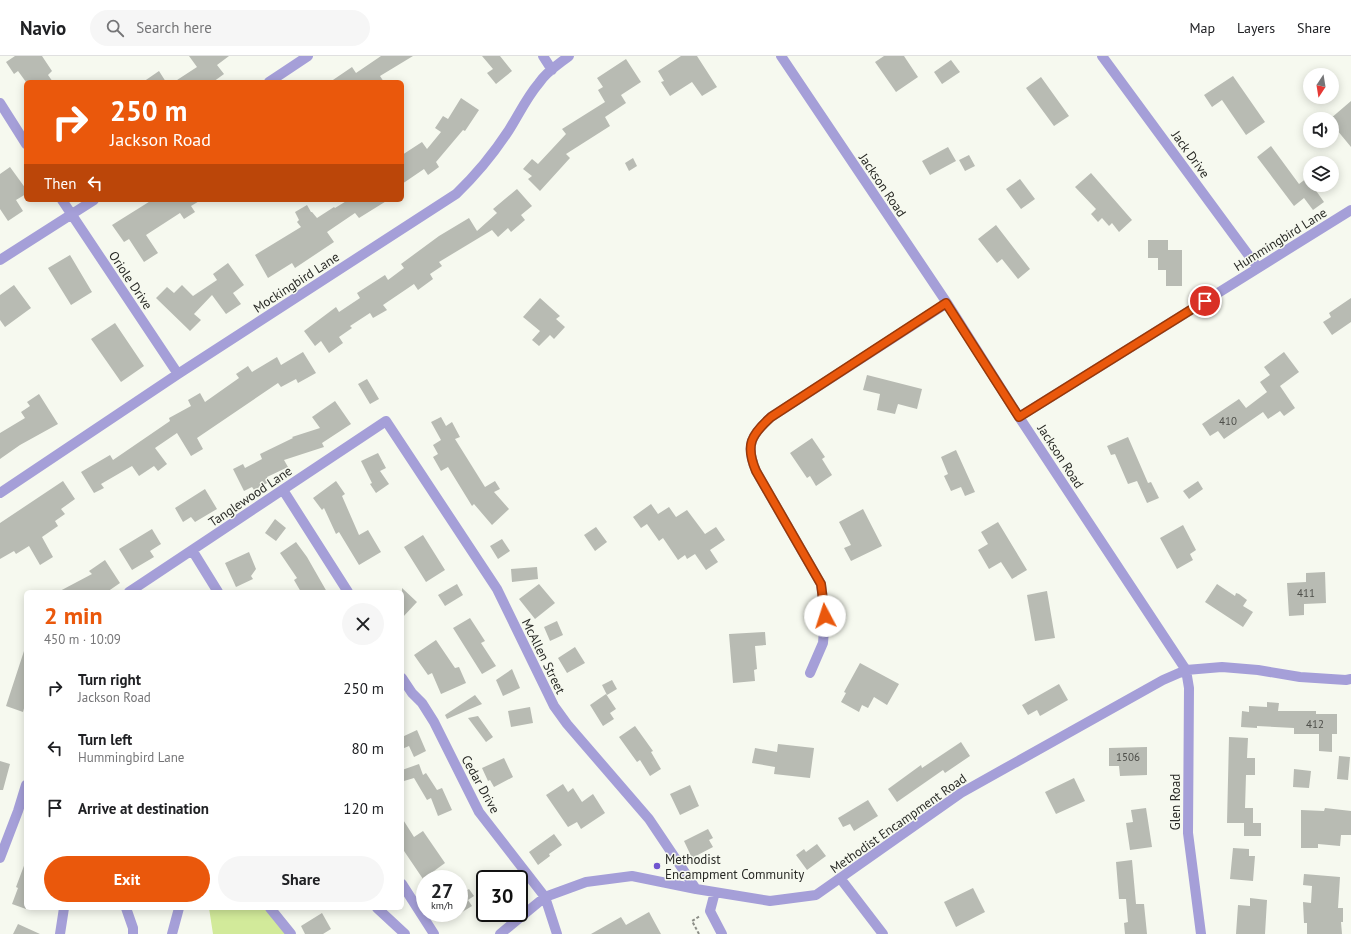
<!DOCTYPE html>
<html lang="en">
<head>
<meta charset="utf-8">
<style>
  :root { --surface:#fff; --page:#f6f6f6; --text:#202124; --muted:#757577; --line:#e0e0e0; --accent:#ea580c }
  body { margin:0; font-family:"PT Sans",sans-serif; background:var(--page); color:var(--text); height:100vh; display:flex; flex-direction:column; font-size:15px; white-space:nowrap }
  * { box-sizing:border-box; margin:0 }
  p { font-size:13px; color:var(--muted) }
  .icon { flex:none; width:22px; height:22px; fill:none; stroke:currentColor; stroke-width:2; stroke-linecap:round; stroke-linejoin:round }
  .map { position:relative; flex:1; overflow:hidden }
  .side { position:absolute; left:24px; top:534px; width:380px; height:320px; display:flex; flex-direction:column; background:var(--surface); border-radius:6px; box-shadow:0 2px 10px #0003 }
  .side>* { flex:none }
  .guide { position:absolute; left:24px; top:24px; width:380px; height:122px; border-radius:6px; box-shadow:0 2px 10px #0003; background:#ea580c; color:#fff; overflow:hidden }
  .needle { width:26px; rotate:192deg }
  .tools { position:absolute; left:1303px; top:12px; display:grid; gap:8px }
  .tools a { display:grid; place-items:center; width:36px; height:36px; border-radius:50%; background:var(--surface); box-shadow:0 2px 10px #0003; font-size:20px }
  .speed { position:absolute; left:416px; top:814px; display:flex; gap:8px; font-size:20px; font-weight:700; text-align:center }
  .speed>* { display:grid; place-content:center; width:52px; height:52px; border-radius:50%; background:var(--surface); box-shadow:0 2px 10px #0003; line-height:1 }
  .speed small { font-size:10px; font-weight:400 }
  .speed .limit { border:2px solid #111; border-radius:6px; background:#fff; color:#111 }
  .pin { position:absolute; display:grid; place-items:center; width:34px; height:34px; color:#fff; margin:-17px; border:2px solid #fff; border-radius:50%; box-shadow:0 1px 4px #0007 }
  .me { position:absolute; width:44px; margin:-22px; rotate:355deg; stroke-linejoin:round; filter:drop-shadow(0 0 3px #0008) }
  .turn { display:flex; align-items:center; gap:14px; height:84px; padding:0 20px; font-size:18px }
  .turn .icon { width:52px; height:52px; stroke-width:2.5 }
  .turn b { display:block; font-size:28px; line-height:34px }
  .then { display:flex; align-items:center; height:38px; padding:0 20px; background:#0003; gap:8px; font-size:15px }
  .round { display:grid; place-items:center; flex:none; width:42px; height:42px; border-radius:21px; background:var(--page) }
  .head { display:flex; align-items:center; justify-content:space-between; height:68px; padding:0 20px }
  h1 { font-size:24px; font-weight:600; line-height:30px; color:var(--accent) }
  .action { display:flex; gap:8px; margin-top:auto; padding:8px 20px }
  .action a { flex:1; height:46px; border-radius:24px; background:var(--accent); color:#fff; font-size:16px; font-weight:600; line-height:46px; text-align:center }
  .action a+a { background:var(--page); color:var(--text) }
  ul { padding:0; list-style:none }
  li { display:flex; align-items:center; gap:12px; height:60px; padding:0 20px }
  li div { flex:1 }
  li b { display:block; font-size:15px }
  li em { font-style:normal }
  header { display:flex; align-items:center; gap:24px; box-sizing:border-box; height:56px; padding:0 20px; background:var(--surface); border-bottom:1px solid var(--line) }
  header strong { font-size:19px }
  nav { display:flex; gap:22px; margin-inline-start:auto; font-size:14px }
  .search { width:280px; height:36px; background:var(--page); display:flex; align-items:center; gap:10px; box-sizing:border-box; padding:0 14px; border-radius:22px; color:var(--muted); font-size:15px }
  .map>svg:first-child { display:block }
  .green { fill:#d2ea9a }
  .building { fill:#b8bbb3 }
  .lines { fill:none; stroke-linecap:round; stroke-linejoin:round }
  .path { stroke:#8c8e87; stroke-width:2; stroke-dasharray:3 2; stroke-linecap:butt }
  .minor { stroke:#a59fd8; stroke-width:10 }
  .route-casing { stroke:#983908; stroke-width:10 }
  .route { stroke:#ea580c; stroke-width:7 }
  .poi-dot { fill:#7055cf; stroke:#f6f9ef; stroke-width:1.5 }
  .labels { text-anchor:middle; stroke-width:3; stroke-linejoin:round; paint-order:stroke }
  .number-label { font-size:11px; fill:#4d4e49 }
  .street-label { font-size:13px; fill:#292a26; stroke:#f6f9ef }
  .poi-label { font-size:13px; fill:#292a26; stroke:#f6f9ef; text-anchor:start }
</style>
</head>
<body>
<header>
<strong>Navio</strong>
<div class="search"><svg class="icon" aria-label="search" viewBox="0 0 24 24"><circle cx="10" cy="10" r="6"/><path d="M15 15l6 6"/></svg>Search here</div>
<nav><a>Map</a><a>Layers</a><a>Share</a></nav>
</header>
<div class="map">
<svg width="1351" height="878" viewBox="0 0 1351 878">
  <rect width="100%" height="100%" fill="#f6f9ef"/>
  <path class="green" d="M209 852H266L287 878H213Z"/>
  <path class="building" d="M15 0H42L52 15 48 19 53 26H26L18 15 14 18 6 6Z
    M189 0H229L217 9 224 18 213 26H174L197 11Z
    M381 0H413L380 20 384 26H330L352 11 356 17Z
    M482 0H500L512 15 496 28 487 17 493 13Z
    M681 0H697L717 31 702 40 692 26 670 40 661 26 664 25 658 15Z
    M884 0H904L918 21 896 36 875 6Z
    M626 3 641 26 621 39 626 47 605 61 610 70 566 98 570 102 540 135 528 123 532 120 523 113 532 103 538 108 566 78 562 73 605 46 598 34 603 31 597 22Z
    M951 4 960 16 942 28 934 16Z
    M159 15 166 26H143Z
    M1233 20 1265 66 1246 79 1222 44 1212 51 1204 39Z
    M1041 21 1069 60 1054 70 1026 32Z
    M461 42 479 54 465 75 463 74 436 106 439 111 428 119 424 113 402 128V99L422 86 427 93 441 76 435 72 443 60 448 63Z
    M1351 45V91L1332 68V63H1330Z
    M1271 90 1299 128 1307 122 1310 126V129H1312L1324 146 1313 154 1304 142 1294 150 1257 101Z
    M948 91 956 105 930 119 922 105Z
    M969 99 975 110 965 115 959 104Z
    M633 102 637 110 629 115 625 107Z
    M10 111 26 133V138L16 144 23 155 8 165 0 153V118Z
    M1091 117 1132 164 1119 176 1112 167 1109 170 1102 162 1098 166 1091 158 1096 153 1075 131Z
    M1020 123 1035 143 1021 153 1006 133Z
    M517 133 532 150 521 159 525 164 511 176 508 172 498 181 492 174 439 206 442 210 430 218 433 223 418 234 414 228 383 249 387 254 373 262 370 257 350 270 352 272 339 281 343 287 329 297 321 285 315 290 304 275 336 251 339 256 360 242 357 237 385 219 388 224 404 212 401 208 439 180 469 162 477 175 497 157 493 153Z
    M152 144H201L191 150 195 156 184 163 180 157 146 179 158 197 144 206 129 183 124 186 112 169Z
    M348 144H388L359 162 355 157 327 176 334 186 295 212 292 207 268 222 255 199 301 171 297 166 299 164 295 156 307 149 311 156H312L317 162 334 151 335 152Z
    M996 169 1030 213 1018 223 1002 203 997 207 978 183Z
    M1148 184H1168V194H1182V230H1166V214H1158V202H1148Z
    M70 199 92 236 71 249 48 212Z
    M228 207 244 229 233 237 241 248 226 258 212 239 194 258 201 264 190 275 156 242 167 231 174 237 182 229 193 240 217 224 213 218Z
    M14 229 31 252 5 271 0 264V239Z
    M540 242 560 260 556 263 565 271 554 283 550 279 539 290 532 284 540 275 523 261Z
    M1351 242V266L1332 279 1323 266 1331 261 1329 257Z
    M115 267 144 310 121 326 91 283Z
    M303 296 316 317 298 327 296 323 281 331 278 327 197 382 203 393 191 400 177 377 155 392 167 408 158 415 154 410 139 420 132 410 101 428 104 432 94 437 81 416 110 399 113 404 170 365 169 362 191 350 188 344 200 337 205 346 239 322 236 318 248 310 252 316 277 301 281 309Z
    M1284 296 1299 316 1280 330 1295 352 1284 360 1280 355 1268 363 1263 356 1224 383 1218 375 1210 380 1202 368 1239 343 1246 352 1267 336 1260 326 1270 319 1264 311Z
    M867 319 922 333 917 353 898 348 895 358 877 354 880 338 863 334Z
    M367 323 379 343 370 348 358 328Z
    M39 338 58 368 20 389 0 403V377L25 362 21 356 30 350 27 346Z
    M335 345 351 368 322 387 324 391 284 404 288 411 267 421 269 426 254 434 252 431 244 435 233 413 243 408 245 412 262 403 260 398 293 382 292 381 320 372 312 361Z
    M441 361 446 370 452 366 460 381 455 383 485 431 495 425 500 433 494 436 509 453 492 469 474 448 472 450 448 411 441 415 433 401 438 398 433 389 441 384 431 366Z
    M1128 381 1148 427 1151 426 1159 442 1147 447 1137 425 1128 428 1115 398 1111 399 1107 390Z
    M812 382 825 401 822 403 832 419 816 430 810 420 807 422 790 397Z
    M956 394 975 436 965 440 961 431 951 435 944 420 948 418 941 401Z
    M378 397 386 412 380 415 389 428 376 437 370 428 372 427 361 405Z
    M63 425 75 443 61 453 65 458 55 465 58 470 42 481 53 501 40 509 29 490 16 498 14 495 0 503V467Z
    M336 425 345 438 342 440 359 479 368 474 381 496 359 509 339 476 336 478 324 452 322 454 313 442Z
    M1198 425 1203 433 1189 443 1183 435Z
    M205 433 217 453 195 466 191 461 183 466 175 452Z
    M651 448 658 458 669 451 676 461 687 454 705 478 716 471 725 484 710 494 718 506 706 514 695 498 687 503 685 499 678 504 663 482 659 485 647 468 641 472 633 461Z
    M863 453 882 490 851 505 844 492 851 489 839 466Z
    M275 463 286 472 276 485 265 477Z
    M998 466 1027 514 1012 523 1001 506 989 513 978 494 988 488 981 476Z
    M1183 469 1196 494 1190 498 1193 504 1177 513 1160 482Z
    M596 471 607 486 595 495 584 479Z
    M152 473 161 488 150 495 154 501 132 514 119 493Z
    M423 479 445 514 426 526 404 491Z
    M502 483 510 495 498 503 490 490Z
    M296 486 307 501 327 536H301L294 524 297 522 280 497Z
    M249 496 256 513 251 520 253 523 236 531 225 507Z
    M105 504 120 527 107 536H58L92 518 89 515Z
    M537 511 538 523 512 526 511 513Z
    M1325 516 1326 547 1304 548V559L1289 560 1287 527 1306 526V517Z
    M457 528 463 539 445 550 438 539Z
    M539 528 555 547 535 563 519 543Z
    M1217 528 1235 540 1236 537 1239 538 1247 544 1243 550 1253 556 1243 571 1205 546Z
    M402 532 417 546 402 562Z
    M1047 535 1055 582 1035 585 1027 539Z
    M470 562 485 585 481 587 496 610 482 618 453 572Z
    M557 565 563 579 550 585 544 571Z
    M765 576 766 589 755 590 757 613 754 614 755 625 733 627 729 578Z
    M436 584 455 612 459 611 466 627 441 638 432 617 428 619 414 599Z
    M575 591 585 607 567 617 558 602Z
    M24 595 26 596V645L23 656 6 650Z
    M860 607 899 628 887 649 874 641 868 652 862 649 859 656 841 646 846 637 844 636Z
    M512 613 520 632 503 640 496 624Z
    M612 624 617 633 607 639 602 629Z
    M1059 628 1068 644 1040 660 1037 654 1028 659 1022 649Z
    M606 638 616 653 610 657 614 663 603 670 590 649Z
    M475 639 482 648 447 663 445 659Z
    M1267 646 1279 647 1278 655H1316V658H1337V678H1332V696L1319 695V678H1294V672L1257 670V672L1241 671 1242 655 1249 656V650L1267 651Z
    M530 651 533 667 511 671 508 655Z
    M478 660 493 681 486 686 468 662Z
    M635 670 653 695 651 696 661 713 650 720 640 704 637 706 619 681Z
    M417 674 426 695 414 701 409 690 402 693V681Z
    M1229 681 1248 682 1247 702H1255V719H1246L1245 752H1253V767H1261V780H1244V767H1227Z
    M961 686 970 700 945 717 943 714 897 746 888 733 921 709 922 712Z
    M778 688 814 692 810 722 774 718 775 711 752 707 755 692 777 696Z
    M1147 691V719L1120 720 1119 710H1109V692Z
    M1339 700 1350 701 1348 724 1337 723Z
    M504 702 513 721 494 731 490 724 488 725 482 712Z
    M0 705 10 708 3 734H0Z
    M419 708 423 719 426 717 437 734 442 732 452 754 438 760 431 742 427 744 414 722 404 725 402 714Z
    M1294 713 1311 715 1309 732 1293 731Z
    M1074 722 1085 745 1056 758 1045 736Z
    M563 728 568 736 573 732 582 746 593 738 605 757 581 773 577 766 568 771 546 739Z
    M690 729 699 750 680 759 670 738Z
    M868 744 878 760 854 775 850 768 843 771 838 762Z
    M1146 752 1152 791 1130 794 1126 767 1133 766 1131 754Z
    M1325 752 1351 755V779H1341L1340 790 1318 788V792H1301V754L1324 755Z
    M402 762 414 781 423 775 445 807 423 823 402 792Z
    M708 773 713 782 709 784 713 791 692 802 684 785Z
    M554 778 562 789 549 798 550 800 538 809 529 796Z
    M817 788 826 800 807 814 796 799 804 793 806 796Z
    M1233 792 1249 793V800H1255L1253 825 1230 823Z
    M1132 804 1136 848H1144L1147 878H1125L1124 867 1128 866 1126 843H1119L1116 806Z
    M25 807H26V853L12 848 18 832 16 831Z
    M1304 818 1340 821 1338 852H1343V866H1341L1342 878H1307V867H1304L1303 846 1311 847 1312 830 1303 829Z
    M459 828 464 836 469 833 474 840 468 844 472 850 459 858Z
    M973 832 985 856 956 871 944 846Z
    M1250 842 1267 844 1265 878H1236L1238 849 1250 850Z
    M649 856 661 878H591L621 861 626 869Z
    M322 857 331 873 323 878H305L301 870Z
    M18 868 40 878H13Z"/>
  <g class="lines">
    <path class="path" d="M699 878 692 865 700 860"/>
    <path class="minor" d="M543 0 552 14
      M781 0 947 247 1019 361 1186 614 1189 632 1188 777 1201 878
      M1102 0 1258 212
      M269 26 308 0
      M0 47 26 88
      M62 144 178 318
      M0 204 94 144
      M1019 361 1351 154
      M283 434 348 536
      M0 437 178 318 456 138C476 119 494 97 509 74 519 58 527 41 539 27 546 16 559 8 569 0
      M192 494 218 536
      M129 536 386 365 497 533 554 650 567 668 649 763 696 833
      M810 617 823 587 825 560 821 528 756 415C745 389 751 379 771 361L947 247
      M402 622 412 637 422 647 434 666 479 756 545 841 557 878
      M0 802 18 755 26 729
      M840 822 883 878
      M402 828 434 878
      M715 836 710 855 722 878
      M126 852 133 872V878
      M270 852 291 878
      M377 852 405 878
      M60 878 64 852
      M172 878 179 852
      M500 878 545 841 586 826 632 820 696 833 770 845 816 839 961 737 1163 624 1186 614 1222 611 1258 614 1300 621 1346 624 1351 623"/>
  </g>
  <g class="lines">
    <defs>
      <path id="route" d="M825 560 821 528 756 415C745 389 751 379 771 361L946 247 1019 361 1205 245"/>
    </defs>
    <use href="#route" class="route-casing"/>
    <use href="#route" class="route"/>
  </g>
  <circle class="poi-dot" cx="657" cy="810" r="4"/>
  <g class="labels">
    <g class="number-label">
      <text x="1228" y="369">410</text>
      <text x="1306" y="541">411</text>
      <text x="1315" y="672">412</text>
      <text x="1128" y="705">1506</text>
    </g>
    <g class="street-label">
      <text transform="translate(1191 98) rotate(54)" y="5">Jack Drive</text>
      <text transform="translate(883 129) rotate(56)" y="5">Jackson Road</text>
      <text transform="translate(1280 183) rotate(-32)" y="5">Hummingbird Lane</text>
      <text transform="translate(131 224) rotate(56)" y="5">Oriole Drive</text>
      <text transform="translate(296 226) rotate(-33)" y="5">Mockingbird Lane</text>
      <text transform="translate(1061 400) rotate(57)" y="5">Jackson Road</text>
      <text transform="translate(250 440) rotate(-34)" y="5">Tanglewood Lane</text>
      <text transform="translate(544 600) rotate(64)" y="5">McAllen Street</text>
      <text transform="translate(481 728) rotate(61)" y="5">Cedar Drive</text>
      <text transform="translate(1175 746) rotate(-90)" y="5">Glen Road</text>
      <text transform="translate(898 767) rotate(-35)" y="5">Methodist Encampment Road</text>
    </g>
    <g class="poi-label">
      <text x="665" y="808">Methodist<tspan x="665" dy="15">Encampment Community</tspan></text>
    </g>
  </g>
</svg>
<div class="tools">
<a><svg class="needle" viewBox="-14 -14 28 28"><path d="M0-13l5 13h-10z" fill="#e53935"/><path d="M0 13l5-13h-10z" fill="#757577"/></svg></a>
<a><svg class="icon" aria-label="sound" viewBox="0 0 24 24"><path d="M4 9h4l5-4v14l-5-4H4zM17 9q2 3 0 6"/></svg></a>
<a><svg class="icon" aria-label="layers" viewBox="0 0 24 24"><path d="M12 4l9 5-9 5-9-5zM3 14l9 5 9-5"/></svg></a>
</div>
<div class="speed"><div>27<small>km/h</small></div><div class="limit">30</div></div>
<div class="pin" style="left:1205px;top:245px;background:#d93025"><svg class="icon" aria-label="arrive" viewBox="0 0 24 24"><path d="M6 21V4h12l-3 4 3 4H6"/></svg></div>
<svg class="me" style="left:825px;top:560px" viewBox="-20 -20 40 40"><circle r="19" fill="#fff"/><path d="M0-13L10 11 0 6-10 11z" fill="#ea580c"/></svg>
<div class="guide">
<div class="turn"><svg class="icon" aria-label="right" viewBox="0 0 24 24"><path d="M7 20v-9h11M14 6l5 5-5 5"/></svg><div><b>250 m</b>Jackson Road</div></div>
<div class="then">Then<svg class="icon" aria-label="left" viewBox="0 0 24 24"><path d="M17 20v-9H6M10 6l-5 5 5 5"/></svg></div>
</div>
<section class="side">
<div class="head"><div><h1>2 min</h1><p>450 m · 10:09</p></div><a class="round"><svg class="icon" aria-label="close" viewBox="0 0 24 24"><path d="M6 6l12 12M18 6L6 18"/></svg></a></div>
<ul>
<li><svg class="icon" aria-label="right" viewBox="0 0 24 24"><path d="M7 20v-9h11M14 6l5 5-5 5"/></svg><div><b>Turn right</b><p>Jackson Road</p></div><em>250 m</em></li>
<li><svg class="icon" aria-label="left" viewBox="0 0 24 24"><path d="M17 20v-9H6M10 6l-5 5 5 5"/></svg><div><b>Turn left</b><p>Hummingbird Lane</p></div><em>80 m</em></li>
<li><svg class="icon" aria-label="arrive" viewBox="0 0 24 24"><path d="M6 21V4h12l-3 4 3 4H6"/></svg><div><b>Arrive at destination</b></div><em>120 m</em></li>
</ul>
<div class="action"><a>Exit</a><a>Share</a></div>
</section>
</div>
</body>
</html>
